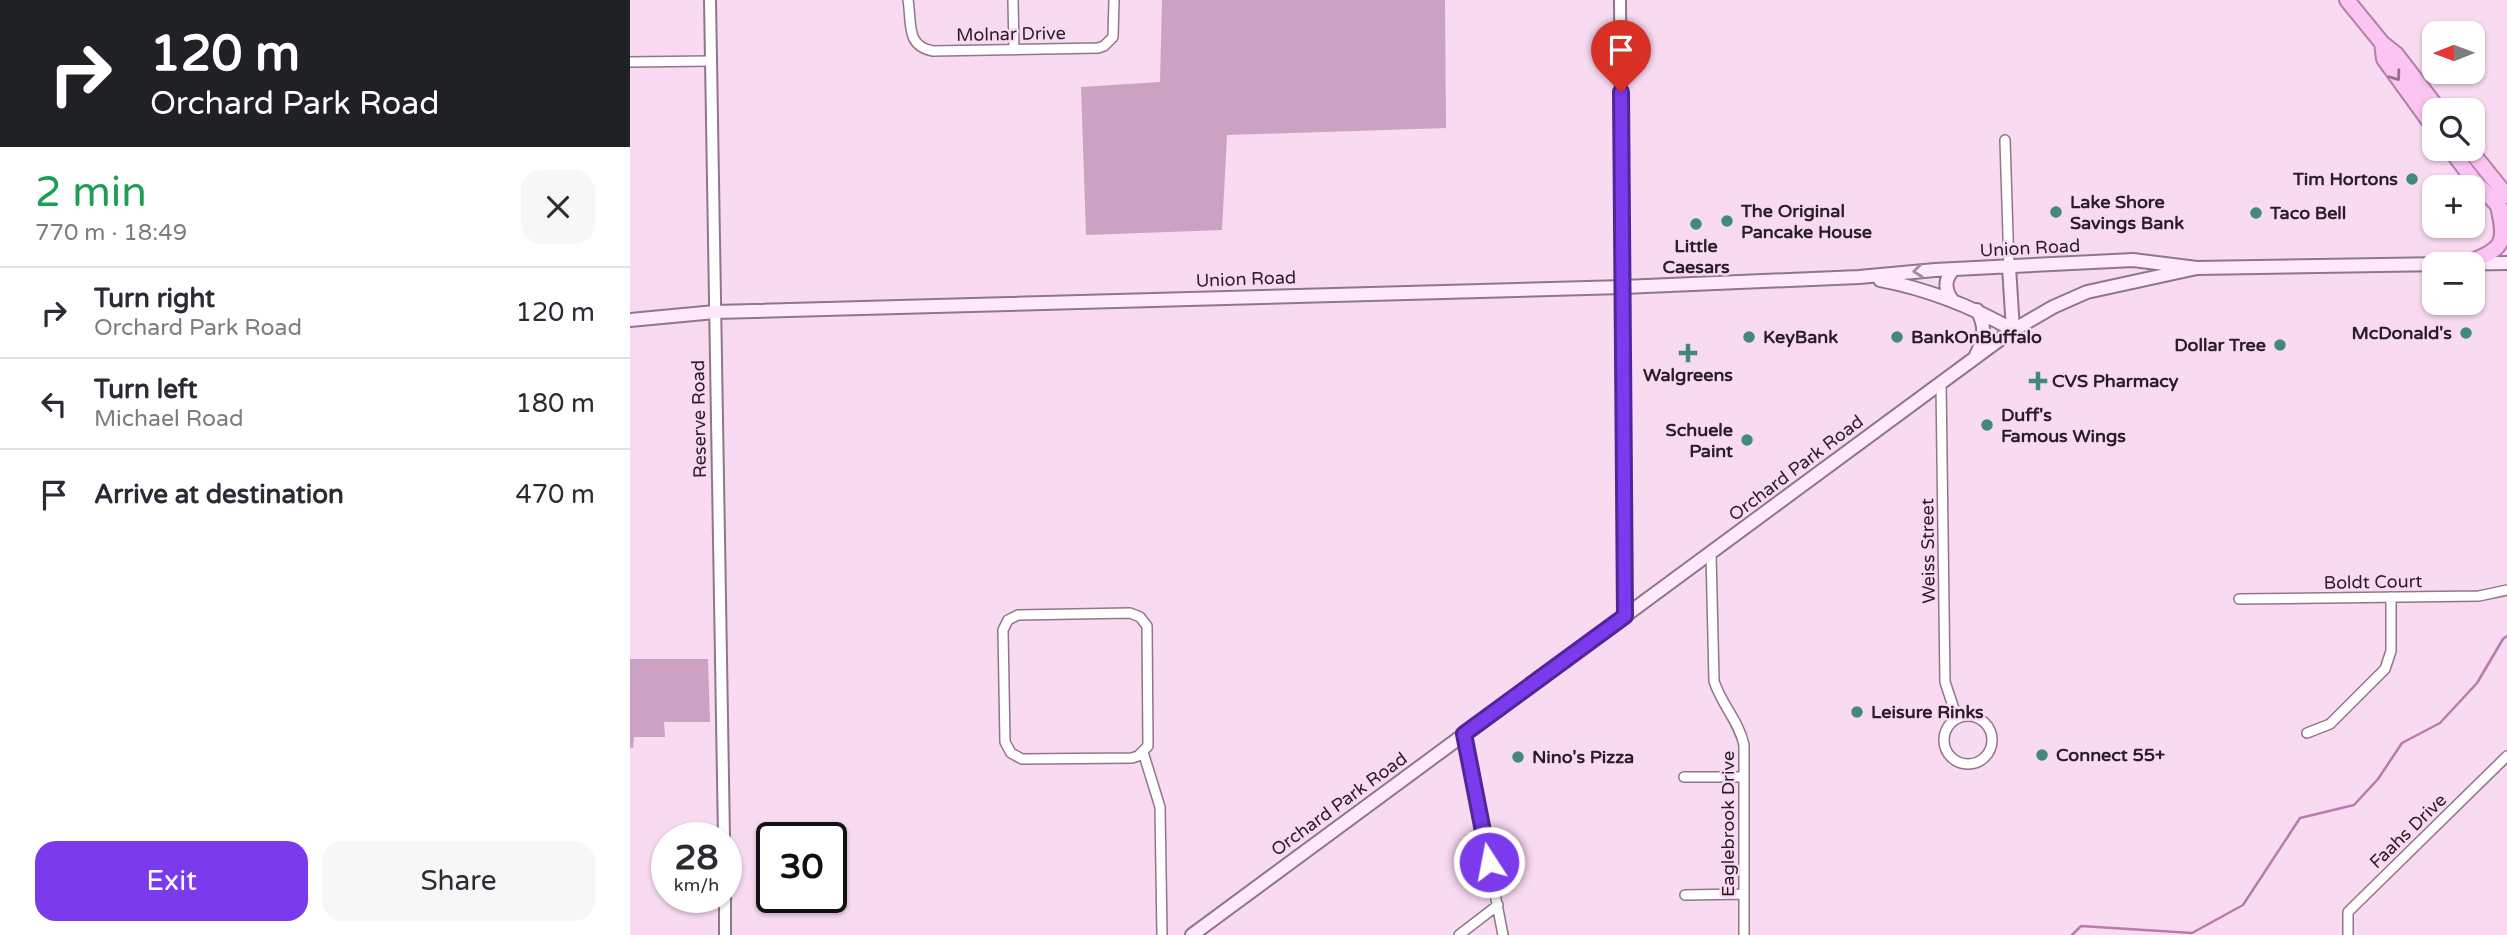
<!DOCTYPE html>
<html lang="en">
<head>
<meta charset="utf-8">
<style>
  :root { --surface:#fff; --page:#f7f7f7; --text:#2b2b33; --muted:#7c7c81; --line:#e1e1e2; --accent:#7c3aed }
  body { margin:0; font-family:"Varela Round",sans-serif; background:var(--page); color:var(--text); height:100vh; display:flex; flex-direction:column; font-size:26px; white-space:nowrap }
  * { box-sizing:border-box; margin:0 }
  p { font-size:23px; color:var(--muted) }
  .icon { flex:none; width:38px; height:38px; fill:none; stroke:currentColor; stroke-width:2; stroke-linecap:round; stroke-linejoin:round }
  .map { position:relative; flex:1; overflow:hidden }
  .panel { display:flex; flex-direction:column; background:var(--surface); width:630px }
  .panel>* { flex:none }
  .guide { background:#202124; color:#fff; overflow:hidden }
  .needle { width:46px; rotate:269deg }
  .controls { position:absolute; left:1792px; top:21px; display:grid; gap:14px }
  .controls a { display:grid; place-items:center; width:63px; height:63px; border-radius:14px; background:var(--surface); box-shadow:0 2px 5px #0004; font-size:35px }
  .speed { position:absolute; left:21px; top:822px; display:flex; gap:14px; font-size:35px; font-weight:700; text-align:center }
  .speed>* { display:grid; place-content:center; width:91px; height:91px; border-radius:50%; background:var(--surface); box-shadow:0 2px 5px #0004; line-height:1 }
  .speed small { font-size:18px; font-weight:400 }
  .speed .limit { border:4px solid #111; border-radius:10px; background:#fff; color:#111 }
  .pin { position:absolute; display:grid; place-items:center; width:60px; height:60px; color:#fff; margin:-72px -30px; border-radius:50% 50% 50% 0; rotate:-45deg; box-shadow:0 0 7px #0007 }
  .pin .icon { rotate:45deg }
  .me { position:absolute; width:77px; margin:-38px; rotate:349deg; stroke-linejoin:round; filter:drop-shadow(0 0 5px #0008) }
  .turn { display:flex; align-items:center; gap:24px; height:147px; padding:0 35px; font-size:32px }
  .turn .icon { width:91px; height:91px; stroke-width:2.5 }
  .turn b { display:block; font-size:49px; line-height:60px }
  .round { display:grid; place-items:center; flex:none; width:74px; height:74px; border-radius:21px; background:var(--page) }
  .head { display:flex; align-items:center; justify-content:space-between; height:119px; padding:0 35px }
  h1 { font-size:42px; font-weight:600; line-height:52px; color:#1e9e55 }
  .primary-button { display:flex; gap:14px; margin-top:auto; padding:14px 35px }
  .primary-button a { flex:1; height:80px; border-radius:21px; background:var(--accent); color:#fff; font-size:28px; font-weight:600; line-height:80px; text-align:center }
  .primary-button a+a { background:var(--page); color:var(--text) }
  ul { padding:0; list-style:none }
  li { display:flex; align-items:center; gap:21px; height:91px; padding:0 35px; border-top:2px solid var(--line) }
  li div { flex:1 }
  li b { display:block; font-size:26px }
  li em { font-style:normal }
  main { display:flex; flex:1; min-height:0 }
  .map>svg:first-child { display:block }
  .green { fill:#cca2c3 }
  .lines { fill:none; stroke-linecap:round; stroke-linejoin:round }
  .stream { stroke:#b87cac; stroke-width:2.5 }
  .minor-casing { stroke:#90768b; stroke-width:12 }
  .tertiary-casing { stroke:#90768b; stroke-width:14 }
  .secondary-casing { stroke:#90768b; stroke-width:16 }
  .trunk-casing { stroke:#b280a8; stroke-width:18 }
  .minor { stroke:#fff; stroke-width:9 }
  .tertiary { stroke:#fff; stroke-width:10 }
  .secondary { stroke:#fee9fa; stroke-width:12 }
  .trunk { stroke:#fcc4f2; stroke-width:14 }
  .oneway { stroke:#92718c }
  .oneway2 { stroke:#9e8e9b }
  .route-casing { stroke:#51269a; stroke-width:18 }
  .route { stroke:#7c3aed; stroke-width:12 }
  .poi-dot { fill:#42887e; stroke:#f8daf1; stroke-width:2.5 }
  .labels { text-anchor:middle; stroke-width:5; stroke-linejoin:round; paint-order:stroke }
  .street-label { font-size:18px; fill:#291e27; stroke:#f8daf1 }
  .poi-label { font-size:18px; font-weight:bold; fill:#291e27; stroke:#f8daf1; text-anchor:start }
</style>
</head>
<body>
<main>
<section class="panel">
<div class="guide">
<div class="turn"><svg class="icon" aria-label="right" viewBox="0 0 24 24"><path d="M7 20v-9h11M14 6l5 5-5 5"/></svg><div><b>120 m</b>Orchard Park Road</div></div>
</div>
<div class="head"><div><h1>2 min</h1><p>770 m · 18:49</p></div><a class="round"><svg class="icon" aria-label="close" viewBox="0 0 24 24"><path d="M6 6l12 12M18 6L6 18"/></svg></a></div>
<ul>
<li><svg class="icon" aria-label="right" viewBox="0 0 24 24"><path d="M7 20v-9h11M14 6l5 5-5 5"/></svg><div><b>Turn right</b><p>Orchard Park Road</p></div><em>120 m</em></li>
<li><svg class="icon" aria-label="left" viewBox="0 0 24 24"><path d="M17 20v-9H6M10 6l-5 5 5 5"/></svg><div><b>Turn left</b><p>Michael Road</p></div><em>180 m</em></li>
<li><svg class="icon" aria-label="arrive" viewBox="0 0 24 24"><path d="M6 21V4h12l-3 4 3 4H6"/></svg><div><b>Arrive at destination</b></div><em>470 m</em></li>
</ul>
<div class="primary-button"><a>Exit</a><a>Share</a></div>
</section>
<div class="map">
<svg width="1877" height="935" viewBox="0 0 1877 935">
  <rect width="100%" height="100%" fill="#f8daf1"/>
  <path class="green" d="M532 0H815L816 128 597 135 592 230 456 235 451 87 530 82Z
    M0 659H78L80 722H34L35 737H4L3 748H0Z"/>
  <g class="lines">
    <path class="stream" d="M1442 935 1451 926 1562 933 1613 905 1670 818 1724 805 1748 779 1772 743 1810 723 1847 683 1873 639 1877 636"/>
    <defs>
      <path id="minor" d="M278 0C282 22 275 46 303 51L468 48 474 46 483 37 484 0
        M383 0 384 50
        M0 62 81 61
        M1375 140 1379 267
        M1311 383 1315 682 1327 718
        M1081 553 1084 681C1091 704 1109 721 1114 745V935
        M1609 599 1849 596 1877 590
        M500 613 510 617 517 626 518 746 508 756 502 758 392 759 381 753 375 742 373 630 378 620 388 615Z
        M1314 740a24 24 0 1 1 48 0a24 24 0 1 1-48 0Z
        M1677 733 1700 724 1755 669 1761 651V597
        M834 734 873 935
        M513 752 530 807 532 935
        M1054 777H1114
        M1055 895 1114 894
        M829 935 868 905
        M1718 935V912L1877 756"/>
      <path id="tertiary" d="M80 0 94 838
        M990 0 995 616
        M95 898V935"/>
      <path id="secondary" d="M1379 267 1383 330
        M1250 280C1297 289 1341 306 1383 330
        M1323 301C1314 290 1314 279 1324 269
        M0 320 85 312 993 287 1229 277 1305 270 1503 260 1567 268
        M1346 355C1355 339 1356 326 1347 310
        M562 935 1380 332 1423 307 1457 292 1567 268 1877 263"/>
      <path id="trunk" d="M1717 0 1752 43 1766 54 1809 110
        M1752 43 1754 59 1804 128
        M1820 149 1842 178 1877 215
        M1839 149 1877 196
        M1838 263C1873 248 1877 245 1868 206"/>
    </defs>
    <use href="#minor" class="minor-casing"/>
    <use href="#tertiary" class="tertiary-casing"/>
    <use href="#secondary" class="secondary-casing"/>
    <use href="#trunk" class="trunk-casing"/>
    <use href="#minor" class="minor"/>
    <use href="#tertiary" class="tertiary"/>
    <use href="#secondary" class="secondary"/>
    <use href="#trunk" class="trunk"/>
  </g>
  <defs><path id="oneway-chevron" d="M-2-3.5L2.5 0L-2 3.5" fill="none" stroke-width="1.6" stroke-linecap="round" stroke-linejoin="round" transform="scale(1.75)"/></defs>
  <use class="oneway" href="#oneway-chevron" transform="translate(1766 76) rotate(54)"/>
  <use class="oneway2" href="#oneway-chevron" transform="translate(1288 271) rotate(174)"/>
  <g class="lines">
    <defs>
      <path id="route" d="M859 862 834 734 995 616 991 92"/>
    </defs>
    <use href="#route" class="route-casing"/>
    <use href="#route" class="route"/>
  </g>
  <g class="poi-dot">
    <circle cx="1782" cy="179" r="7"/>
    <circle cx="1426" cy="212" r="7"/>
    <circle cx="1626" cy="213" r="7"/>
    <circle cx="1097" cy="221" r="7"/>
    <circle cx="1066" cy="224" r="7"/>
    <circle cx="1836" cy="333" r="7"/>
    <circle cx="1119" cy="337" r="7"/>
    <circle cx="1267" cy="337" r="7"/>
    <circle cx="1650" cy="345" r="7"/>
    <path d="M1054.5 342.5h7v7h7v7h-7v7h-7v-7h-7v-7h7z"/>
    <path d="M1404.5 370.5h7v7h7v7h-7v7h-7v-7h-7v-7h7z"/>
    <circle cx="1357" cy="425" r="7"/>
    <circle cx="1117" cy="440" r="7"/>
    <circle cx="1227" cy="712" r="7"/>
    <circle cx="1412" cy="755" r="7"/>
    <circle cx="888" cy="757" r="7"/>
  </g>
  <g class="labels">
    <g class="street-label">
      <text transform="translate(381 34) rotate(-1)" y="6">Molnar Drive</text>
      <text transform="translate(1400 248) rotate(-3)" y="6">Union Road</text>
      <text transform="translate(616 279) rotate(-2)" y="6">Union Road</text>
      <text transform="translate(69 419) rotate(-91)" y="6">Reserve Road</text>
      <text transform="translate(1166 468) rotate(-37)" y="6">Orchard Park Road</text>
      <text transform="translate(1298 551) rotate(-91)" y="6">Weiss Street</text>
      <text transform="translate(1743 582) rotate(-1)" y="6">Boldt Court</text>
      <text transform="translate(709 804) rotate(-36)" y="6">Orchard Park Road</text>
      <text transform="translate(1098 824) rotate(-90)" y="6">Eaglebrook Drive</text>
      <text transform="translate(1778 831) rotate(-44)" y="6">Faahs Drive</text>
    </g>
    <g class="poi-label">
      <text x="1768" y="185" text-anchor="end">Tim Hortons</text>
      <text x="1440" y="208">Lake Shore<tspan x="1440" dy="21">Savings Bank</tspan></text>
      <text x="1111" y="217">The Original<tspan x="1111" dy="21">Pancake House</tspan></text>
      <text x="1640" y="219">Taco Bell</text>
      <text x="1066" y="252" text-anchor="middle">Little<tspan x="1066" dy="21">Caesars</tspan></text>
      <text x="1822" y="339" text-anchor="end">McDonald's</text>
      <text x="1133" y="343">KeyBank</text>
      <text x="1281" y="343">BankOnBuffalo</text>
      <text x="1636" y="351" text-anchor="end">Dollar Tree</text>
      <text x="1058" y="381" text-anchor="middle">Walgreens</text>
      <text x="1422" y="387">CVS Pharmacy</text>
      <text x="1371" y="421">Duff's<tspan x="1371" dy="21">Famous Wings</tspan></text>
      <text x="1103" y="436" text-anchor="end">Schuele<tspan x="1103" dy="21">Paint</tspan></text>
      <text x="1241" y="718">Leisure Rinks</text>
      <text x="1426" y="761">Connect 55+</text>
      <text x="902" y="763">Nino's Pizza</text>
    </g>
  </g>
</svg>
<div class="controls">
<a><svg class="needle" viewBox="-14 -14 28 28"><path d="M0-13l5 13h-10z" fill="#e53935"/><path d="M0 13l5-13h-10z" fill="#7c7c81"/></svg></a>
<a><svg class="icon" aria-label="search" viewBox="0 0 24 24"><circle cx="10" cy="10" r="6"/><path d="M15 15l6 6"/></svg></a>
<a>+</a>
<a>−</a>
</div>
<div class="speed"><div>28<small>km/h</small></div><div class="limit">30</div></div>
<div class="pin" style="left:991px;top:92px;background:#d93025"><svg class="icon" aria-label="arrive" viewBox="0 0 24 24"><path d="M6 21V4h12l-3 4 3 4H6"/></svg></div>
<svg class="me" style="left:859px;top:862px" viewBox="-20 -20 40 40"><circle r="17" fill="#7c3aed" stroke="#fff" stroke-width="3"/><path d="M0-11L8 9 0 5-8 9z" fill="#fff"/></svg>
</div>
</main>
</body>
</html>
